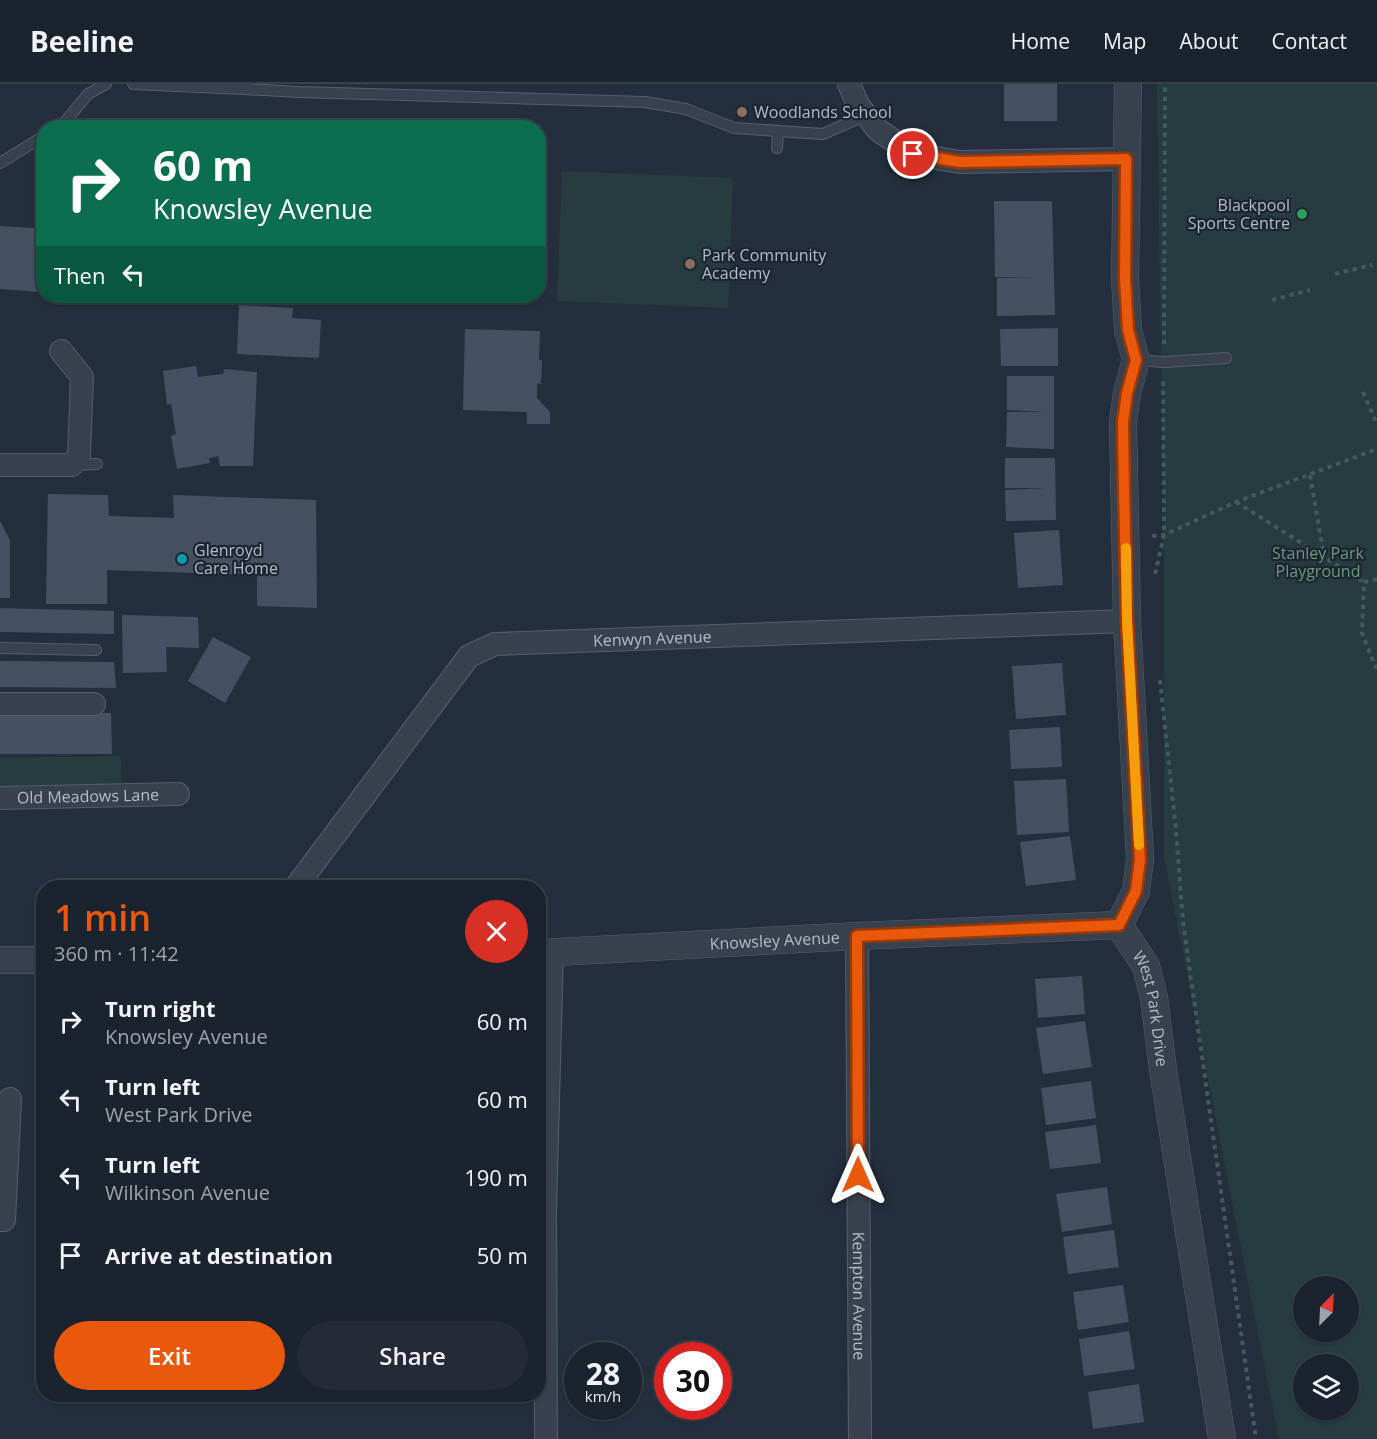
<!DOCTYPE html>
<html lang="en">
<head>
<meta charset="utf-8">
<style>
  :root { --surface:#1b232e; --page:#242b36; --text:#f1f3f6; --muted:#a0a4aa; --line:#39404a; --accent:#ea580c }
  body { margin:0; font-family:"Open Sans",sans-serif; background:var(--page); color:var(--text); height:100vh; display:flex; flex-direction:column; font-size:22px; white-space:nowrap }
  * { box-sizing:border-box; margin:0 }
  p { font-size:20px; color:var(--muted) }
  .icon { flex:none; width:33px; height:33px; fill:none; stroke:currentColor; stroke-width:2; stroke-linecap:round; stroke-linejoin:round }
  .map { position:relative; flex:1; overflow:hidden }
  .side { position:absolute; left:36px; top:796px; width:510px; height:522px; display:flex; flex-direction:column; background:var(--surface); border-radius:24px; box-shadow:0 2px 4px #0004,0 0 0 2px var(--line) }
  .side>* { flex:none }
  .hud { position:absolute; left:36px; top:36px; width:510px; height:183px; border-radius:24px; box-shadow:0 2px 4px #0004,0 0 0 2px var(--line); background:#0b6e4f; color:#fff; overflow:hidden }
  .needle { width:39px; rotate:24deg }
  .controls { position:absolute; left:1293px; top:1192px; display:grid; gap:12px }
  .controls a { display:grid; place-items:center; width:66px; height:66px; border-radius:50%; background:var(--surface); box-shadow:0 2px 4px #0004,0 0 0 2px var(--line); font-size:30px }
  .speed { position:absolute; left:564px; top:1258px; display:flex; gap:12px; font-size:30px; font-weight:700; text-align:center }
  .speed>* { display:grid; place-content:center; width:78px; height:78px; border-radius:50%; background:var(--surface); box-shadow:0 2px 4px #0004,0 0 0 2px var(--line); line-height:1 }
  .speed small { font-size:15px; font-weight:400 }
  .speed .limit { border:9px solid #d22; background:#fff; color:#111 }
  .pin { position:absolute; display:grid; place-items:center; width:51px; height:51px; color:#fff; margin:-26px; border:3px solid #fff; border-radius:50%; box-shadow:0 2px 6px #0007 }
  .me { position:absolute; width:66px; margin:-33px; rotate:0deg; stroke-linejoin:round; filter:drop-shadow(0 0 4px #0008) }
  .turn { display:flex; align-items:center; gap:21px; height:126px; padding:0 18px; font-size:27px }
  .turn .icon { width:78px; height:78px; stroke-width:2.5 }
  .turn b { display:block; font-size:42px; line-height:51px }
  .then { display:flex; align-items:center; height:57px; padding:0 18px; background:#0003; gap:12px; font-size:22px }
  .round { display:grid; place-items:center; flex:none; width:63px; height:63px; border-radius:32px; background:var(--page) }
  .overview { display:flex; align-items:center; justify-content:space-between; height:102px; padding:0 18px }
  h1 { font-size:36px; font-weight:600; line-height:45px; color:var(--accent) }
  .button { display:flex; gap:12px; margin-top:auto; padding:12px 18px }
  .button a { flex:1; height:69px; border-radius:36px; background:var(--accent); color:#fff; font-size:24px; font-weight:600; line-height:69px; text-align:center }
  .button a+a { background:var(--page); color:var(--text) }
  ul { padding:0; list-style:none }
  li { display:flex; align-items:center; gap:18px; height:78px; padding:0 18px }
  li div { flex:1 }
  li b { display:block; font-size:22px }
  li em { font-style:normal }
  header { display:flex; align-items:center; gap:36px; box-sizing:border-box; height:84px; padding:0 30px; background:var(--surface); border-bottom:2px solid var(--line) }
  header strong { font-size:28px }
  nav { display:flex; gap:33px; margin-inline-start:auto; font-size:21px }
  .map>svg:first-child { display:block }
  .green { fill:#263c3f; fill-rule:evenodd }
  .building { fill:#455162 }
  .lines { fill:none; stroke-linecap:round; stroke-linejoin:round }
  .service-casing { stroke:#565f6c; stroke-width:12 }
  .minor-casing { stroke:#565f6c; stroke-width:24 }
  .tertiary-casing { stroke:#565f6c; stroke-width:28 }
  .path { stroke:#44595c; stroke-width:4; stroke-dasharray:4.5 4.5; stroke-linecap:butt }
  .service { stroke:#38414e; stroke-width:10 }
  .minor { stroke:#38414e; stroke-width:22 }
  .tertiary { stroke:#38414e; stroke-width:27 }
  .route-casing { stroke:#983908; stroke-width:15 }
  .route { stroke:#ea580c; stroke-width:10 }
  .slow { stroke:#f59e0b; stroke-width:10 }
  .education-dot { fill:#8d6e63; stroke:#1d2633; stroke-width:2 }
  .leisure-dot { fill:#2e9e5b; stroke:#1d2633; stroke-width:2 }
  .culture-dot { fill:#0f9aa8; stroke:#1d2633; stroke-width:2 }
  .labels { text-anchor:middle; stroke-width:4.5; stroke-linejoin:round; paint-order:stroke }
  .poi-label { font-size:16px; fill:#b4bcc9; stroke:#1d2633; text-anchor:start }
  .park-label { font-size:16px; fill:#6b9a76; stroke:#1d2633 }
  .street-label { font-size:16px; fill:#b4bcc9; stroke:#1d2633 }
</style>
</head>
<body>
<header>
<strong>Beeline</strong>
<nav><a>Home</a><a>Map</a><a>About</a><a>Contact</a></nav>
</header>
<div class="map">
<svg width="1377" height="1355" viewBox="0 0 1377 1355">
  <rect width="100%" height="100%" fill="#242f3e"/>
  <path class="green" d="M1157 0H1377V1355H1279L1164 774V472ZM1304 1203H1348V1248H1304ZM1304 1281H1348V1326H1304Z
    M562 87 733 94 728 224 557 217Z
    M121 672 122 702 0 703V674Z"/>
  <path class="building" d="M1004 0H1057V37H1004Z
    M994 117H1052L1055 231 997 232V194L1035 193H995Z
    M0 142 35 144 34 161 42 162 39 208 0 205Z
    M287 212H434V219L287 213Z
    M239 221 293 224 292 234 321 236 319 274 237 270Z
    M1058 244V282H1001L1000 245Z
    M465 245 540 247 539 276H542L541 300 537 299V314L550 328V340H527V328L463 326Z
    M196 282 198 293 223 290 224 285 257 288 253 382H220L218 372 209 374 210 379 177 385 171 352 176 350 171 320 167 321 163 287Z
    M1007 292H1054V365L1006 363 1007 328H1046L1007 326Z
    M1005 374H1055L1056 436 1006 437 1005 406 1047 404H1005Z
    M48 410 108 411 109 432 174 434 173 411 316 416 317 524 257 522V491L107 486V520H46Z
    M0 437 10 456V514H0Z
    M1059 446 1063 501 1018 504 1014 449Z
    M0 524 114 527V550L0 548Z
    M122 531 198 533 199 564 166 563 167 588 123 589Z
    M213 553 251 573 225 619 188 597Z
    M0 577 114 578 116 604 0 603Z
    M1062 579 1066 631 1016 635 1012 582Z
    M0 628 111 629 112 670H0Z
    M1060 643 1062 683 1011 685 1009 646Z
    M1066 695 1069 748 1017 751 1014 697Z
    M1070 752 1076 796 1026 802 1020 758Z
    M1082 892 1085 930 1038 934 1035 895Z
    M1085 937 1092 983 1043 990 1036 944Z
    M1091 997 1096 1034 1046 1041 1041 1004Z
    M1096 1041 1101 1079 1050 1085 1045 1048Z
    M1107 1103 1112 1140 1062 1148 1056 1110Z
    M1114 1146 1119 1183 1068 1190 1063 1153Z
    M1123 1201 1129 1238 1078 1246 1073 1208Z
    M1129 1247 1135 1285 1084 1292 1079 1255Z
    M1139 1300 1144 1338 1093 1345 1088 1308Z"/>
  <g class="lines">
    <defs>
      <path id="service" d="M133 0 244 5 248 2
        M244 5 298 8 645 18 686 25 734 44 823 50 866 31
        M65 38 80 44
        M57 44 65 38 88 10 106 0
        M777 64 778 47
        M0 79 44 52
        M1136 276 1164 278 1226 274
        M72 381 97 380
        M0 564 96 566"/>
      <g id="minor">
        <path d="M849 0 858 21 878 46 913 70 960 78 1126 75"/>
        <path d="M0 381H72L79 372 82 293 61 267"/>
        <path d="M0 620H94"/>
        <path id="s1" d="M0 714 178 710"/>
        <path id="s2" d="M295 804 469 572 495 560 1127 537"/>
        <path id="s3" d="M857 852 860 1355"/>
        <path d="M0 1136H4L10 1015"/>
        <path d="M546 1355 545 1127 552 868"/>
      </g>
      <g id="tertiary">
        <path d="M1119 841 1136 807 1140 775 1127 537 1123 338 1127 309 1136 276 1128 246 1125 195 1128 0"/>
        <path id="s4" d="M1119 841 1146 882 1154 914 1163 986 1222 1355"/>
        <path id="s5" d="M538 869 857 852 1119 841"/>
        <path d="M0 876H44"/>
      </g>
    </defs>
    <use href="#service" class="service-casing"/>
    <use href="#minor" class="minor-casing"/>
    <use href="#tertiary" class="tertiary-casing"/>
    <path class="path" d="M1335 190 1372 181
      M1272 216 1310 206
      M1164 260 1165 0
      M1363 308 1377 340
      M1310 391 1324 472
      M1236 418 1364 498
      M1152 452 1164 451 1236 418 1377 365
      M1155 490 1164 451 1163 295
      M1377 495 1364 498 1362 549 1375 582 1377 584
      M1160 596 1176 746 1183 838 1256 1355"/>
    <use href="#service" class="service"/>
    <use href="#minor" class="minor"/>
    <use href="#tertiary" class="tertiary"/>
  </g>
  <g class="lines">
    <defs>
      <path id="route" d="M858 1091 857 852 1119 841 1136 807 1140 775 1127 537 1124 407 1123 338 1127 309 1136 276 1128 246 1125 195 1126 75 960 78 913 70"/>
    </defs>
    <use href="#route" class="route-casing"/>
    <use href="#route" class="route"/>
    <path class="slow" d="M1126 464 1127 537 1139 761"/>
  </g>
  <g class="education-dot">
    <circle cx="742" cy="28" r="6"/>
    <circle cx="690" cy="180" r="6"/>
  </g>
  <circle class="leisure-dot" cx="1302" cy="130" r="6"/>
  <circle class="culture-dot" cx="182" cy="475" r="6"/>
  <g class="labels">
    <g class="poi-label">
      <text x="754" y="34">Woodlands School</text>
      <text x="1290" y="127" text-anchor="end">Blackpool<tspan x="1290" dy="18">Sports Centre</tspan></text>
      <text x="702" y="177">Park Community<tspan x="702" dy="18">Academy</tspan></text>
      <text x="194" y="472">Glenroyd<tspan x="194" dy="18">Care Home</tspan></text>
    </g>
    <g class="park-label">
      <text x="1318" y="475">Stanley Park<tspan x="1318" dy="18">Playground</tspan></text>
    </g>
    <g class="street-label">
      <text dy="6" stroke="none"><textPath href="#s2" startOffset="476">Kenwyn Avenue</textPath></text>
      <text dy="6" stroke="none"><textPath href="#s1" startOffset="88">Old Meadows Lane</textPath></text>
      <text dy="6" stroke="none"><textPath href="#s5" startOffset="237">Knowsley Avenue</textPath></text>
      <text dy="6" stroke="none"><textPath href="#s4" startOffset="92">West Park Drive</textPath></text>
      <text dy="6" stroke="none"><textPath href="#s3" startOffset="360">Kempton Avenue</textPath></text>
    </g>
  </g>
</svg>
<div class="controls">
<a><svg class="needle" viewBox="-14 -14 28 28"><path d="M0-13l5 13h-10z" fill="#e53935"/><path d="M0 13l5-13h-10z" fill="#a0a4aa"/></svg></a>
<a><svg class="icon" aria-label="layers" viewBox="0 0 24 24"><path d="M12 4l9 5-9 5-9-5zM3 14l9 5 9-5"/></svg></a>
</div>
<div class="speed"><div>28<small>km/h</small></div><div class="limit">30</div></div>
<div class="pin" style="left:913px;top:70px;background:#d93025"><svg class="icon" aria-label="arrive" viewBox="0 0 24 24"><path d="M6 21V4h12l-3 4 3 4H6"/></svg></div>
<svg class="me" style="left:858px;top:1091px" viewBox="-20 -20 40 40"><path d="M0-17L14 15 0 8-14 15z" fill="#ea580c" stroke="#fff" stroke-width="4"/></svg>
<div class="hud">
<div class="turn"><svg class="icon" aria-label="right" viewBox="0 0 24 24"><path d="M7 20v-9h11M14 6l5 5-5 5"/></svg><div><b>60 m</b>Knowsley Avenue</div></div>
<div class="then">Then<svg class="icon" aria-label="left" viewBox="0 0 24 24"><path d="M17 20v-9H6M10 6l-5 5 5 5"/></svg></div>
</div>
<section class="side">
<div class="overview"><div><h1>1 min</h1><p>360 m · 11:42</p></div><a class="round" style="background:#d93025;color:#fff"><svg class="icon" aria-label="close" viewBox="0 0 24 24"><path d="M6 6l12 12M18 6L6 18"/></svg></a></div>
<ul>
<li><svg class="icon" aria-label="right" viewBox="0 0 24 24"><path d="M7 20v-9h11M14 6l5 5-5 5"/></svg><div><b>Turn right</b><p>Knowsley Avenue</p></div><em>60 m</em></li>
<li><svg class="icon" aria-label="left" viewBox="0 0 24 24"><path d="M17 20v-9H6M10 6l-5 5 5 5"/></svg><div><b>Turn left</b><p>West Park Drive</p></div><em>60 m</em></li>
<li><svg class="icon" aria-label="left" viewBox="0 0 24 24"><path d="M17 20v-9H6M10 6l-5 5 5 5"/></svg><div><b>Turn left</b><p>Wilkinson Avenue</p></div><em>190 m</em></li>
<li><svg class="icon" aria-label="arrive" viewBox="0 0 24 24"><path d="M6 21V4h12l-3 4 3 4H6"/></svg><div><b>Arrive at destination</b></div><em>50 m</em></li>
</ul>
<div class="button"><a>Exit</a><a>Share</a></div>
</section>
</div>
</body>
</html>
